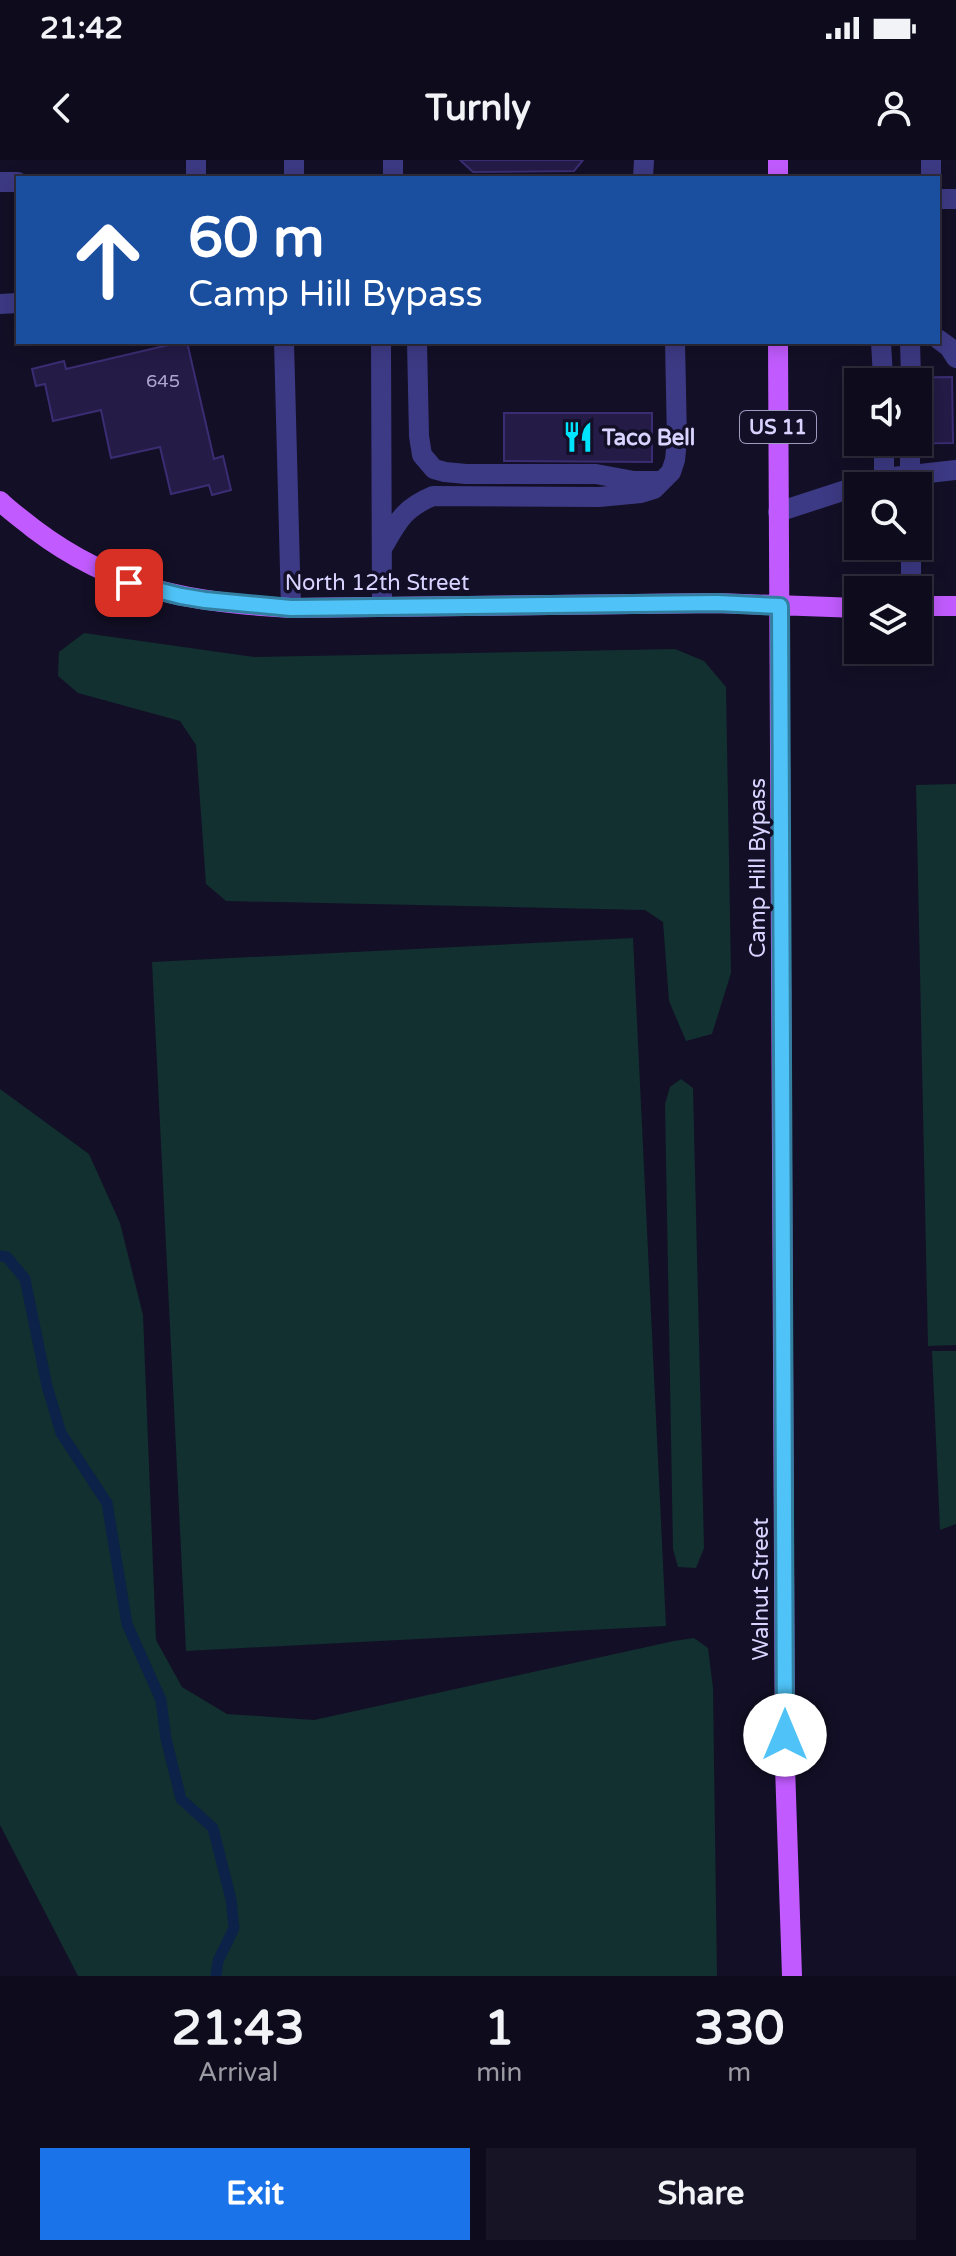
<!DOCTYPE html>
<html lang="en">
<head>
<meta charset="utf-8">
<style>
  :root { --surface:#0e0b1c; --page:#171425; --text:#f1f3f6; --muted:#9b9ba3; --line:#2e2b3b; --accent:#1a73e8 }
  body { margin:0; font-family:"Varela Round",sans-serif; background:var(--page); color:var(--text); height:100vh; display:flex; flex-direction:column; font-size:30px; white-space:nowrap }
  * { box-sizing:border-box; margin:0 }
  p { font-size:26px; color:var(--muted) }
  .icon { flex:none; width:44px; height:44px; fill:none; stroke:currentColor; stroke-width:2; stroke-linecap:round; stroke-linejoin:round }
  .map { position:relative; height:1816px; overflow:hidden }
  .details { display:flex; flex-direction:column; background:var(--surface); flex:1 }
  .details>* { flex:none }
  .hud { position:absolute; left:16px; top:16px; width:924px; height:168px; border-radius:0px; box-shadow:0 4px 20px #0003,0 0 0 2px var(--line); background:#1a4fa0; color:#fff; overflow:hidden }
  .fabs { position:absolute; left:844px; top:208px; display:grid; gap:16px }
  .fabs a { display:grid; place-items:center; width:88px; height:88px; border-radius:0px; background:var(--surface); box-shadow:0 4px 20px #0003,0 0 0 2px var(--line); font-size:40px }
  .pin { position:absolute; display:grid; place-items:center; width:68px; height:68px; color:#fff; margin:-34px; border-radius:16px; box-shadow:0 4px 12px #0006 }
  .me { position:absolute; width:88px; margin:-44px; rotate:0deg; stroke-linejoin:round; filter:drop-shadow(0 0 6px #0008) }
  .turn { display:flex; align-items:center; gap:28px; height:168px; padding:0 40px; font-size:36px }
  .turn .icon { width:104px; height:104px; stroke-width:2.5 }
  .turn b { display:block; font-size:56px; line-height:68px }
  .eta { display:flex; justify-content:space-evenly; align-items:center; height:136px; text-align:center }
  .eta b { font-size:48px; font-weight:700; line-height:56px }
  .button { display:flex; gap:16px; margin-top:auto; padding:16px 40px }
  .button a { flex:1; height:92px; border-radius:0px; background:var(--accent); color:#fff; font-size:32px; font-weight:700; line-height:92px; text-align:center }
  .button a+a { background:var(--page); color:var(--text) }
  .status { display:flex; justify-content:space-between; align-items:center; height:56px; padding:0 40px; background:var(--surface); direction:ltr }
  .status svg { height:22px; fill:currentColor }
  header { display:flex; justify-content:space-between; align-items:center; height:104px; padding:0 40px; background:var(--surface); font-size:36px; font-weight:700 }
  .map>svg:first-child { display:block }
  .green { fill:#12302f }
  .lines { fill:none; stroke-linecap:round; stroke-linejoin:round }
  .stream { stroke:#0c2248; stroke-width:11 }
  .building { fill:#241b47; stroke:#3b2d73; stroke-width:2 }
  .minor { stroke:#3d3a85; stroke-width:20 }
  .major { stroke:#c25bff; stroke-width:20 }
  .route-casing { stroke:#337fa1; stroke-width:20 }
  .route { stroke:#4fc3f7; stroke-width:14 }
  .labels { text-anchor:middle; stroke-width:7; stroke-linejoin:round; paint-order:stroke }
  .number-label { font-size:18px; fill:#aca6d1 }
  .shield { fill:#130f26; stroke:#9e99be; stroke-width:2 }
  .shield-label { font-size:20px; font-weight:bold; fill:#d9d4ff }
  .poi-label { font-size:22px; font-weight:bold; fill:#d9d4ff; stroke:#130f26; text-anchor:start }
  .street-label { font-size:22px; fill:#d9d4ff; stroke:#130f26 }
</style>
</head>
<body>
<div class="status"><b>21:42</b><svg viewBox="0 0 49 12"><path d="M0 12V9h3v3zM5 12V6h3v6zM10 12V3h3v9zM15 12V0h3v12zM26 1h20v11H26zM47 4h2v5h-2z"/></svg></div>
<header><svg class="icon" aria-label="back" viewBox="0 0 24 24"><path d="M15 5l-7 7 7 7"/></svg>Turnly<svg class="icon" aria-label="person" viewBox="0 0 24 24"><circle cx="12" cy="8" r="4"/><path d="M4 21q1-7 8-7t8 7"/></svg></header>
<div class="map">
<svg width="956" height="1816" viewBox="0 0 956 1816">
  <rect width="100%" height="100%" fill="#130f26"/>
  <path class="green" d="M84 473 254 497 675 489 704 501 726 527 731 813 712 874 686 881 669 841 663 762 645 750 226 741 206 724 196 585 180 561 78 533 58 516 59 492Z
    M956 624V1185L928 1186 916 625Z
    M633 778 666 1466 186 1491 152 802Z
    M681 919 693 928 704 1388 696 1408 678 1407 673 1389 665 944 670 927Z
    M0 929 89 994 120 1063 143 1155 156 1480 182 1527 227 1554 314 1560 674 1481 694 1478 708 1488 713 1528 717 1816H78L0 1665Z
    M932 1191H956V1364L940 1370Z"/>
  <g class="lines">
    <path class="stream" d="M0 1096 7 1097 25 1119 47 1226 61 1273 107 1343 127 1464 161 1540 166 1579 181 1639 213 1668 231 1739 234 1768 218 1801 216 1816"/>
  </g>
  <path class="building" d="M460 0H583L574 11 473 12Z
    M181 182H187L214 299 223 296 231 330 212 335 209 325 171 334 160 287 111 298 101 250 53 261 45 224 36 226 32 209 64 201 66 209Z
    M952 217 953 283 867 284V282H918V222H866V218Z
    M504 253H652V302L504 301Z"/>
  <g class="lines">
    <path class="minor" d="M196 0V18
      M294 0V18
      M393 0V18
      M931 0V18
      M643 18 644 0
      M0 22H18
      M938 39H956
      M0 144 18 143
      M938 179 949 187 956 198
      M284 182 291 448
      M381 182 382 447
      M417 182 419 276 422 295 434 309 445 312 466 314H596L634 321H657
      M881 182 883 218
      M910 182 911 217
      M910 283V326
      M884 284V318
      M859 326 884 318 956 310
      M778 352 858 326
      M911 386V430
      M383 387C398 361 404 348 433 336L599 337 641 333 654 329 671 312 675 300 677 280 675 182"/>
    <path class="major" d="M778 0V18
      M778 182 785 1606 792 1816
      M0 341C10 351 23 360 34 369 116 431 191 442 291 448L717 443 858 448
      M918 446H956"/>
  </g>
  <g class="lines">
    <defs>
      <path id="route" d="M129 423 181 436 205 440 291 448 717 443 780 446 785 1575"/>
    </defs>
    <use href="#route" class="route-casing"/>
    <use href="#route" class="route"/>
  </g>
  <defs>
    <symbol id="restaurant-bare" viewBox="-9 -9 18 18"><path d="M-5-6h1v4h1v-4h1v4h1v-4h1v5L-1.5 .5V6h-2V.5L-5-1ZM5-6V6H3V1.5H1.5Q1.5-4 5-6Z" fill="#00e5ff" stroke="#130f26" stroke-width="2.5" paint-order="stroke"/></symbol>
  </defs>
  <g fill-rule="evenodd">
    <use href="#restaurant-bare" x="556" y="255" width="44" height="44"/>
  </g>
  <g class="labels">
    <g class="number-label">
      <text x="163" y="227">645</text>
    </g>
    <rect class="shield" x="740" y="251" width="76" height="32" rx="6"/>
    <g class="shield-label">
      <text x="778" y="274">US 11</text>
    </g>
    <g class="poi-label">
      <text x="602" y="285">Taco Bell</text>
    </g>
    <g class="street-label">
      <text x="377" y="430">North 12th Street</text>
      <text transform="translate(757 708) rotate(-90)" y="8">Camp Hill Bypass</text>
      <text transform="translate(760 1429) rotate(-90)" y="8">Walnut Street</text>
    </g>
  </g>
</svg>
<div class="fabs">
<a><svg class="icon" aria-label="sound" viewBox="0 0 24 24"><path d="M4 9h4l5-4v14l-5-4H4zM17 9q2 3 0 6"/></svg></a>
<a><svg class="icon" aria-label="search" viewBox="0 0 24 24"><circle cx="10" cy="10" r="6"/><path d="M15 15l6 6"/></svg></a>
<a><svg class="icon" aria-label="layers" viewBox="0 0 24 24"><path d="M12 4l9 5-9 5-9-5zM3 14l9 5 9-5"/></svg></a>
</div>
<div class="pin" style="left:129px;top:423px;background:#d93025"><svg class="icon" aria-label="arrive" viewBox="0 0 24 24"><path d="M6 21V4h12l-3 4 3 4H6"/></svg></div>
<svg class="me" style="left:785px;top:1575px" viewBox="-20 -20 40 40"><circle r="19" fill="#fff"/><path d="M0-13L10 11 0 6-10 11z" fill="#4fc3f7"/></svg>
<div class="hud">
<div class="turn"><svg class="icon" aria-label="ahead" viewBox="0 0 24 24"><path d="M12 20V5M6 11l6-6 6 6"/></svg><div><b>60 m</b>Camp Hill Bypass</div></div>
</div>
</div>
<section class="details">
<div class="eta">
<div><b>21:43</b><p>Arrival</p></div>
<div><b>1</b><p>min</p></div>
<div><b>330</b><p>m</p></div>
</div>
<div class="button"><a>Exit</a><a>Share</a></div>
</section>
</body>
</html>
